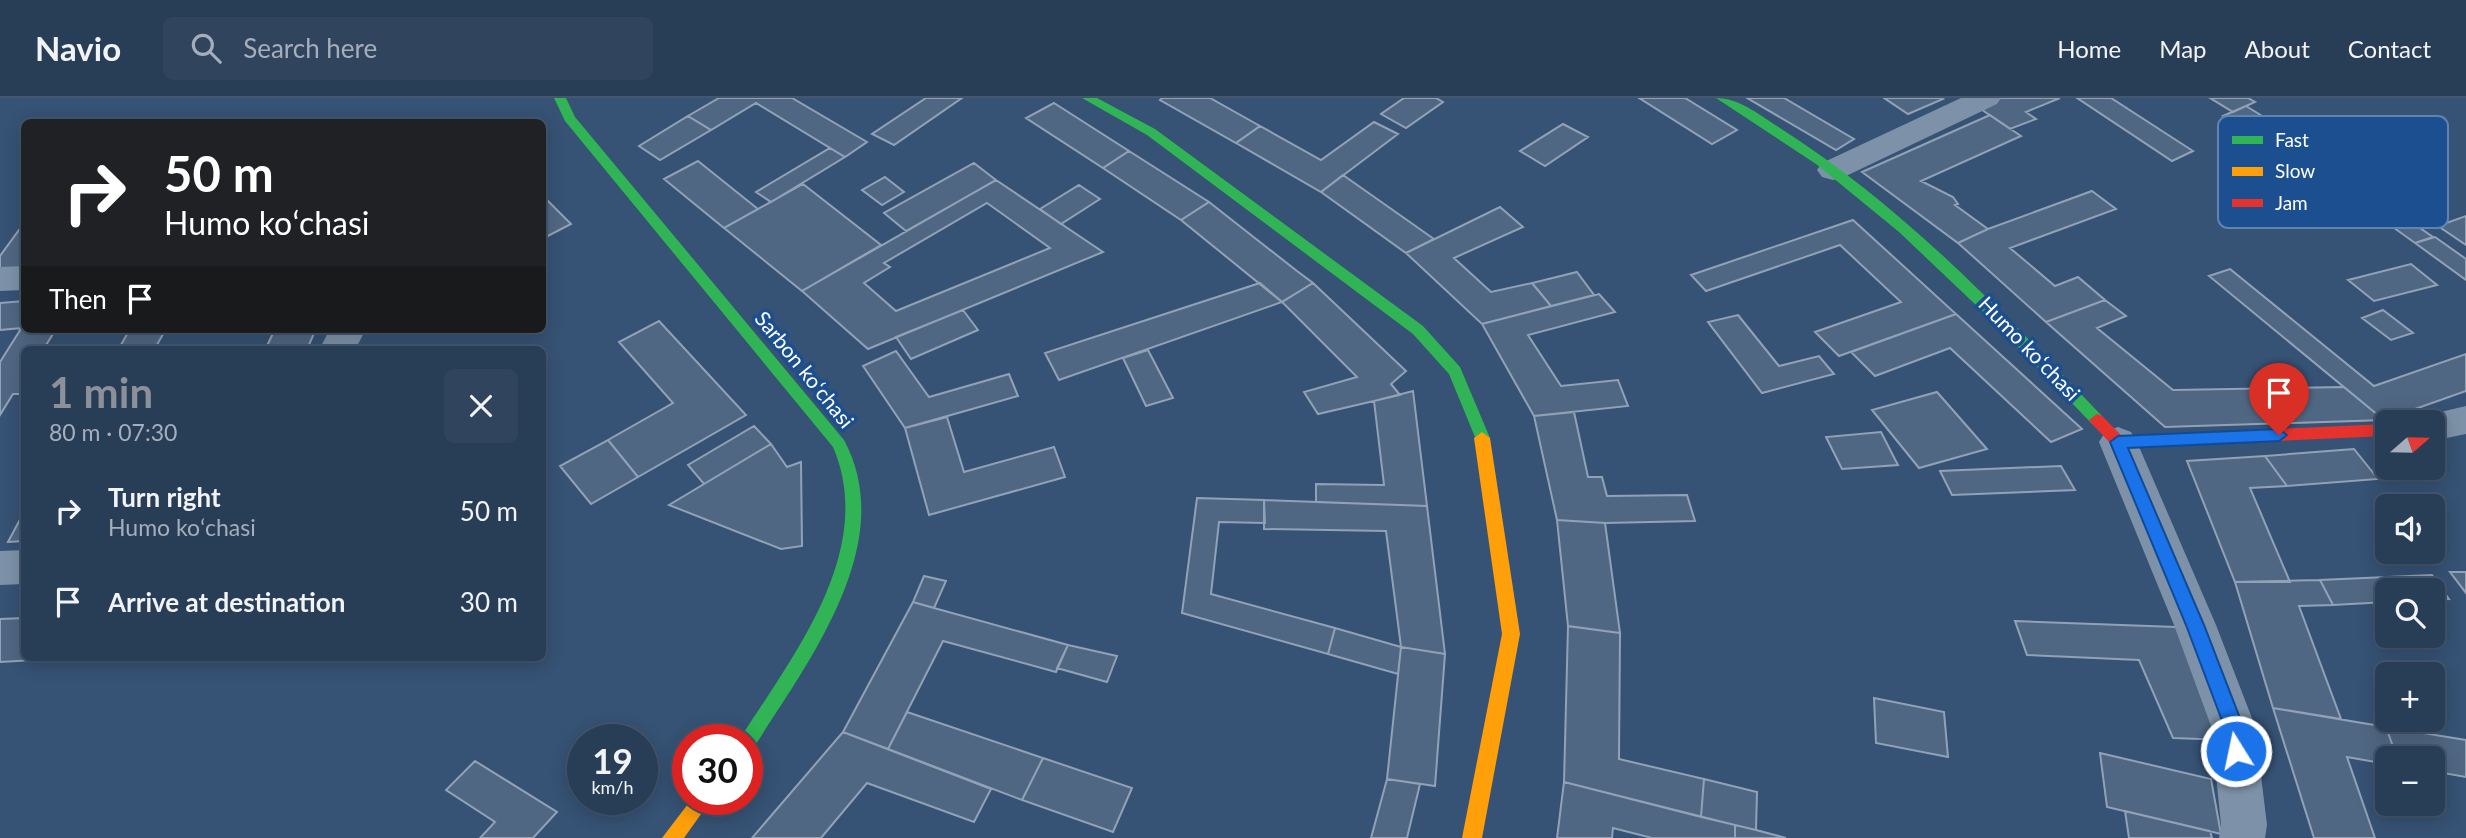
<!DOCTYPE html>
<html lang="en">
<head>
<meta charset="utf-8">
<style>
  :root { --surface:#283e57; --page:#30455d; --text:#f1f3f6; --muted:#a5aeba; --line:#44576d; --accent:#8c9099 }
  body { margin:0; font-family:Lato,sans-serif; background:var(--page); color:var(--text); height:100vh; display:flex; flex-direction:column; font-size:26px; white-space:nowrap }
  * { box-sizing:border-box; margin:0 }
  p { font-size:23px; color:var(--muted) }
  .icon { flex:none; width:38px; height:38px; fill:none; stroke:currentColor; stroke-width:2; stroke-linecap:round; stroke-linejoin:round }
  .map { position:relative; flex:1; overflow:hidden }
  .panel { position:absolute; left:21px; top:248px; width:525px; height:315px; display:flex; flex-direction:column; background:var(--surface); border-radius:10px; box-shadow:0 4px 18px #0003,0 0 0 2px var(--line) }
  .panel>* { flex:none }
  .guide { position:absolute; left:21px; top:21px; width:525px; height:214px; border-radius:10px; box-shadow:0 4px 18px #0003,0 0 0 2px var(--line); background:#202124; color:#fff; overflow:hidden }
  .needle { width:46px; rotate:70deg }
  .fabs { position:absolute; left:2375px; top:312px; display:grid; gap:14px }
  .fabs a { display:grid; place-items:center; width:70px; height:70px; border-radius:10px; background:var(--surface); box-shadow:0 4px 18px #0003,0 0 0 2px var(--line); font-size:35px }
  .speed { position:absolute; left:567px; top:626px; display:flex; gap:14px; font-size:35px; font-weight:700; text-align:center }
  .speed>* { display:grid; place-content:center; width:91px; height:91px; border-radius:50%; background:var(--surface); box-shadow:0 4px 18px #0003,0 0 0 2px var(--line); line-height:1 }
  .speed small { font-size:18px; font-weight:400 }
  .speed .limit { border:10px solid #d22; background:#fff; color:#111 }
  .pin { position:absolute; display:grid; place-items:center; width:60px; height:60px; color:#fff; margin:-72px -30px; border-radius:50% 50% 50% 0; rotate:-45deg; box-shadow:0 0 7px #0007 }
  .pin .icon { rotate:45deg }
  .me { position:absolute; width:77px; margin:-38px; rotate:350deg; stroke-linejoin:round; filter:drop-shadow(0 0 5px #0008) }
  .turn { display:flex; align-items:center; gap:24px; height:147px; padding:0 28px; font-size:32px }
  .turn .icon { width:91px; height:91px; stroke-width:2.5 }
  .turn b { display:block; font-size:49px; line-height:60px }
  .then { display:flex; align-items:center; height:66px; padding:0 28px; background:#0003; gap:14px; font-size:26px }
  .round { display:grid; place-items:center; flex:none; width:74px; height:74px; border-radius:10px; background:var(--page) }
  .head { display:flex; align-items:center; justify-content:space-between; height:119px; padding:0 28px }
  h1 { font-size:42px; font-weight:700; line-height:52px; color:var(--accent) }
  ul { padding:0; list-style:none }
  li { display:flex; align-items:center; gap:21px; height:91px; padding:0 28px }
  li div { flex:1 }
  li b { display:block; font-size:26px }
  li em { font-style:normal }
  header { display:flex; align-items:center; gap:42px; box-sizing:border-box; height:98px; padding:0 35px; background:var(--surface); border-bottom:2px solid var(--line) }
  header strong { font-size:33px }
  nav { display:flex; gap:38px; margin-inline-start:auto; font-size:24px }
  .search { width:490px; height:63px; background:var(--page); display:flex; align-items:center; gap:18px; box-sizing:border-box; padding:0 24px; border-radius:10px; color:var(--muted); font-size:26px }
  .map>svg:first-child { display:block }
  .building { fill:#506783; stroke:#92a2b6; stroke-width:2; fill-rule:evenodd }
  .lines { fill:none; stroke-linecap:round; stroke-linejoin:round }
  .street { fill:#7d92a8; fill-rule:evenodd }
  .fast { fill:#30b455; fill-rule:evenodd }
  .slow { fill:#ff9f0a; fill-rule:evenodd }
  .jam { fill:#e5322d; fill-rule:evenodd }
  .route { fill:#1a73e8; stroke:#114b97; stroke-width:2 }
  .labels { text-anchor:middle; stroke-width:7; stroke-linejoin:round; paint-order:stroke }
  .street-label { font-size:21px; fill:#fff; stroke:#1b4f8f }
  .key { fill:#1b4f8f; stroke:#5f84b1; stroke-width:2 }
  .key-label { font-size:19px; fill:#fff }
</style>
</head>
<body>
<header>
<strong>Navio</strong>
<div class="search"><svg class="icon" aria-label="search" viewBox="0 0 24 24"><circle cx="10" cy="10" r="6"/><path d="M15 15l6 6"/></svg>Search here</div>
<nav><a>Home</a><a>Map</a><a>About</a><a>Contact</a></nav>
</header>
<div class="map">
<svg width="2466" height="740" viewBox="0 0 2466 740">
  <rect width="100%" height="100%" fill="#365274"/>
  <path class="building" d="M719 0H792L867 44 845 59 756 5 711 32 688 18Z
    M926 0H962L894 47 872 36Z
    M1162 0H1210L1260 28 1236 45 1160 2Z
    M1404 0H1436L1443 4 1406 30 1381 16Z
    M1639 0H1685L1737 32 1712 46Z
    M1747 0H1784L1854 41 1836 52Z
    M1884 0H1941L1943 1 1908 16Z
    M1994 0H2060L2026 14 2036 21 2010 31 1975 7Z
    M2077 0H2111L2193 53 2172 63Z
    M2210 0H2248L2255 4 2233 14Z
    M1054 5 1129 53 1103 70 1026 20Z
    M2246 8 2319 53 2368 31 2404 53 2332 86 2223 18Z
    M1990 17 2021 38 1921 83 1953 99 1958 106 1955 107 1988 131 1958 145 1862 74Z
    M688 18 711 32 660 62 639 48Z
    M1374 24 1398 36 1321 94 1236 45 1260 28 1321 62Z
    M1563 26 1588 39 1545 68 1520 53Z
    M830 50 845 59 771 104 756 94Z
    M1129 53 1209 104 1181 122 1103 70Z
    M698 63 758 111 724 130 664 81Z
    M974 65 996 82 906 133 884 115Z
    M1343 77 1434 141 1406 155 1321 94Z
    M885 79 904 94 882 107 862 92Z
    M996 82 1103 154 868 251 802 193ZM987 105 1050 150 896 213 864 185 890 169 884 165Z
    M803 86 881 147 802 193 724 130Z
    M1079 87 1100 101 1061 126 1040 111Z
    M2092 93 2116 111 2010 150 2055 188 2078 179 2105 202 2046 224 1958 145 1988 131Z
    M542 97 571 126 542 141Z
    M1209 104 1297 173 1313 185 1282 204 1181 122Z
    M1500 109 1523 129 1454 160 1491 194 1532 185 1551 208 1482 226 1406 155Z
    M2401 117 2433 139 2415 145 2383 122Z
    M2466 118V147L2438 128Z
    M1853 122 1956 216 1839 258 1815 234 1901 204 1840 147 1706 193 1691 177Z
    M24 125V171L0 172V158Z
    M2435 139 2466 161V182L2415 145Z
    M2411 166 2437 187 2374 203 2348 182Z
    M2230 171 2374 288 2466 256V293L2384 322 2209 178Z
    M1577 174 1594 197 1551 208 1532 185Z
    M1260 185 1282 204 1059 282 1045 255Z
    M1313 185 1406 273 1391 286 1400 297 1318 316 1304 294 1357 279 1282 204Z
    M1599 196 1615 214 1528 237 1561 288 1618 282 1628 308 1534 318 1482 226Z
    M2105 202 2126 218 2097 230 2173 292 2344 289 2384 322 2165 329 2046 224Z
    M24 203V226L22 230 0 232V205Z
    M963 212 978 232 911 261 896 239Z
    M2383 212 2413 235 2391 242 2362 220Z
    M1956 216 2082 331 2051 344 1950 250 1875 278 1851 254Z
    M1738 217 1779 268 1819 258 1834 276 1762 295 1708 224Z
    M659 223 746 317 638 379 608 342 673 305 619 244Z
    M24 226V231H56L43 252H24V296H13L0 317V264Z
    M130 231H166L154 252H118Z
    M275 231H316L308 249 265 252Z
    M1148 252 1173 300 1146 308 1123 260Z
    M896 253 929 299 1009 276 1018 298 905 330 863 268Z
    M1413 293 1427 408 1316 404V386L1384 387 1374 303Z
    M1937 294 1987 351 1919 370 1872 312Z
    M1574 314 1588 379H1602L1607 398 1687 397 1695 423 1605 425 1557 422 1534 318Z
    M947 319 964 374 1054 349 1065 379 929 417 905 330Z
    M754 328 771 346 704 386 688 367Z
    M1881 334 1898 367 1842 371 1826 339Z
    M608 342 638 379 591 406 560 368Z
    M771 346 787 369 801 364 802 448 781 451 669 407Z
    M2354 351 2378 381 2287 388 2265 358Z
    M2265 358 2287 388 2250 390 2290 484H2235L2187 363Z
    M2061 368 2075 392 1952 397 1940 373Z
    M1197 400 1264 402 1265 425 1219 424 1211 496 1335 530 1328 556 1182 515Z
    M1264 402 1427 408 1445 556 1401 549 1386 433 1264 431Z
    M24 414V443L8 444Z
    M1557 422 1605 425 1620 535 1568 528Z
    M2450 474H2466V495Z
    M2432 477 2449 501 2432 502V492H2387V504L2333 507 2320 482Z
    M924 478 946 483 934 510 913 504Z
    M2320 482 2333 507 2299 508 2341 621 2273 610 2235 484Z
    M913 504 934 510 1068 547 1056 574 943 543 888 651 843 634Z
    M24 520V560H70L0 564V521Z
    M2015 523 2176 529 2227 642 2173 640 2139 562 2027 557Z
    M1568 528 1620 535 1619 661 1704 681 1701 719 1564 684Z
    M1335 530 1401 549 1398 576 1328 556Z
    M1068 547 1117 558 1107 584 1057 570Z
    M1401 549 1445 556 1435 688 1387 681Z
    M1874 600 1944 614 1948 659 1876 645Z
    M2273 610 2386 629 2397 660H2387V666L2347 659 2375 740H2314Z
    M907 614 1043 660 1022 702 888 651Z
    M2386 629 2466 642V679L2432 673V660H2397Z
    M843 634 991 691 974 724 867 685 821 740H752Z
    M2100 655 2211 681 2221 736 2107 709Z
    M1043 660 1132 690 1113 734 1022 702Z
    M475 663 557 714 533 740H480L495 724 446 692Z
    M1387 681 1420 686 1407 740H1371Z
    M1704 681 1757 694 1756 732 1701 719Z
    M1564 684 1735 727V740H1652L1613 730 1612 740H1557Z
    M2125 713 2210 733 2212 740H2129Z
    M1735 727 1756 732 1786 740H1735Z"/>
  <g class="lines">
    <path class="street" d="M1961 0H2001L1997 6 1844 79 1833 82 1822 79 1817 72 1822 65Z
      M24 168V192L0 193V169Z
      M330 231H366L355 252H319Z
      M2466 308V336L2432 343V324H2416L2419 319Z
      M2118 329 2131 334 2137 344 2216 527 2255 628 2267 727 2265 740H2219L2221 727 2211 628 2174 527 2099 344 2105 334Z
      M24 452V486L0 487V453Z"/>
    <path class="fast" d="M554 0H566L575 19 844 342C900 446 807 565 753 651L747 653V642H739L741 639C794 556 877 452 833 349L565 23Z
      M1082 0H1097L1155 31 1423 228 1460 269 1490 340 1487 344H1477L1449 276 1413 236 1147 37Z
      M1716 0C1739 0 1758 16 1777 28 1901 106 2002 213 2102 318L2105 322 2102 326H2092L1998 228 1899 134 1816 66Z"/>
    <path class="slow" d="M1482 334 1490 340 1520 536 1482 740H1462L1502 536 1474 340Z
      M691 702H711L684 740H662Z"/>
    <path class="jam" d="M2097 316 2102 318 2122 338 2387 326V338L2118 350 2113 348 2092 326 2089 322Z"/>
  </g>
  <path class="route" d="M2279 331 2287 337 2279 343 2128 350 2204 527 2243 628 2245 653 2242 659 2236 662 2229 659 2224 628 2186 527 2110 344 2118 338Z"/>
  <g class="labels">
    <g class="street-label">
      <text transform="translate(2029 251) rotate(46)" y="7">Humo koʻchasi</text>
      <text transform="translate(804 272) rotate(51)" y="7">Sarbon koʻchasi</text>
    </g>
  </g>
  <rect x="2218" y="18" width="230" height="112" rx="10" class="key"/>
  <rect x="2232" y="38" width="31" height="8" fill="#30b455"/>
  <rect x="2232" y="69" width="31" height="9" fill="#ff9f0a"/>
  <rect x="2232" y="101" width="31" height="8" fill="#e5322d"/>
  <g class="key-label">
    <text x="2275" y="49">Fast</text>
    <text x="2275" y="80">Slow</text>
    <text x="2275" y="112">Jam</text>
  </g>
</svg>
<div class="fabs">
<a><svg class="needle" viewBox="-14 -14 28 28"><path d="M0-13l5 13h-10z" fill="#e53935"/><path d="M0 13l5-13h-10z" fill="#a5aeba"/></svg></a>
<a><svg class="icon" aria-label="sound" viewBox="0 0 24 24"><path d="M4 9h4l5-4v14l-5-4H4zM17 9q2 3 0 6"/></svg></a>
<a><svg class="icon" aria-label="search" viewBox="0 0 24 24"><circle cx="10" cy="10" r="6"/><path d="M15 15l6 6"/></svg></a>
<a>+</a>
<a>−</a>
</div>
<div class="speed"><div>19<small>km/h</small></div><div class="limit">30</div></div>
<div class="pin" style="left:2279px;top:337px;background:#d93025"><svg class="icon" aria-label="arrive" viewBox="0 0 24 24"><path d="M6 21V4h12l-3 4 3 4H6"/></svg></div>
<svg class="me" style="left:2236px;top:653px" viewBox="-20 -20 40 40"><circle r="17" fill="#1a73e8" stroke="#fff" stroke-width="3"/><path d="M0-11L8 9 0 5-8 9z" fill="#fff"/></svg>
<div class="guide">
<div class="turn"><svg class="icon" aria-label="right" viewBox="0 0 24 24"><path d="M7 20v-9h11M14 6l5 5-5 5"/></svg><div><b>50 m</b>Humo koʻchasi</div></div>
<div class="then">Then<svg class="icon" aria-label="arrive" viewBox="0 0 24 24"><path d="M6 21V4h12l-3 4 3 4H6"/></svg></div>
</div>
<section class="panel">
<div class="head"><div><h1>1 min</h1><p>80 m · 07:30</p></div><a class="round"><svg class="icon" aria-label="close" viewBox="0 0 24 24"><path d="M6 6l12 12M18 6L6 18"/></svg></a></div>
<ul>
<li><svg class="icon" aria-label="right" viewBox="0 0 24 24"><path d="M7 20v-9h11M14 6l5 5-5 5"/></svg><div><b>Turn right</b><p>Humo koʻchasi</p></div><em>50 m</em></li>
<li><svg class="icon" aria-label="arrive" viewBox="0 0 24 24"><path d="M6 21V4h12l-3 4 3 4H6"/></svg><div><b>Arrive at destination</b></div><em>30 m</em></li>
</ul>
</section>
</div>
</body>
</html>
